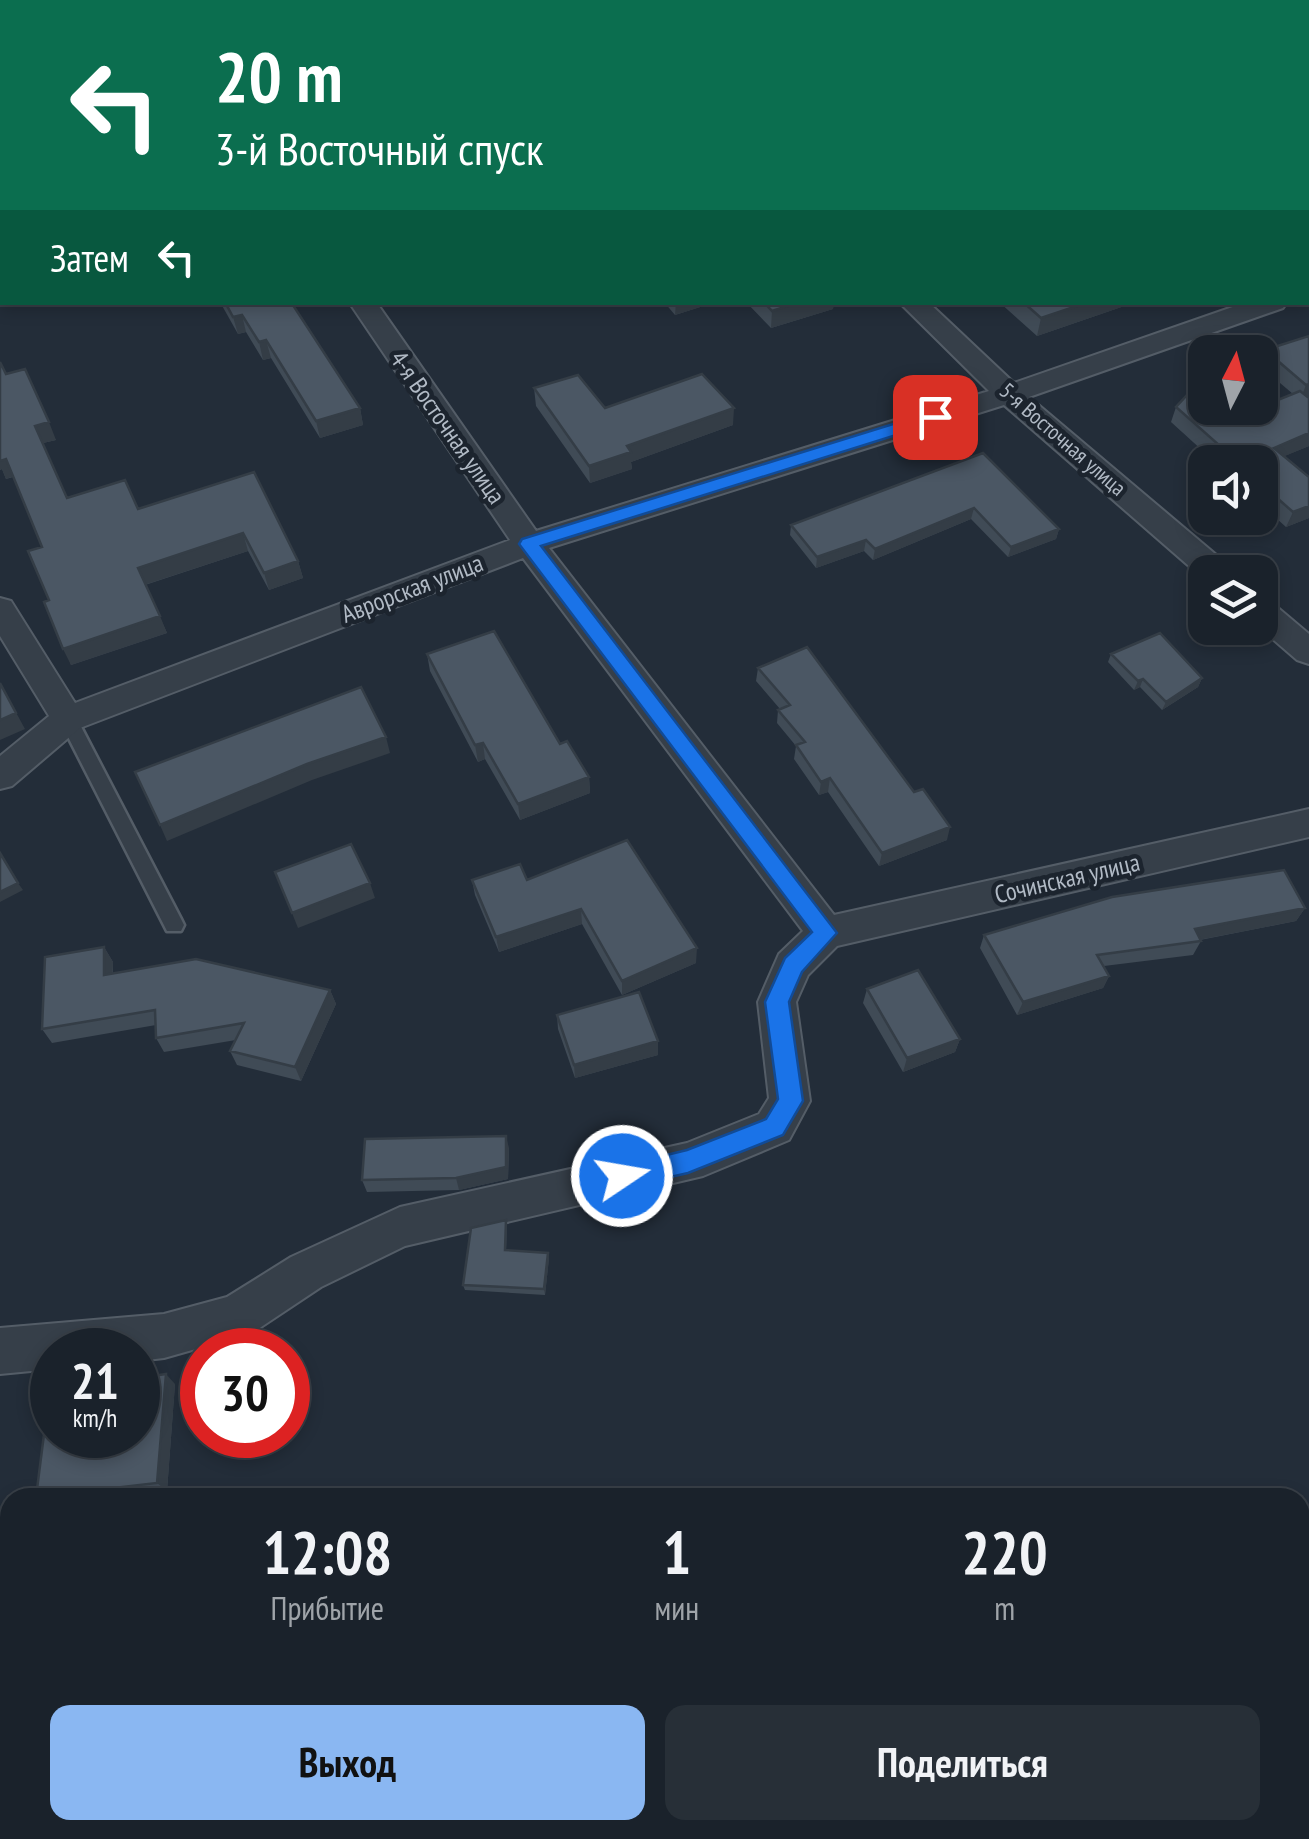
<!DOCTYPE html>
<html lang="ru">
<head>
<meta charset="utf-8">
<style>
  :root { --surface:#1a222b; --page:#272f37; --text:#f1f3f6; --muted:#9fa4a9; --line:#383f47; --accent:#8ab7f2 }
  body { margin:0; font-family:"PT Sans Narrow",sans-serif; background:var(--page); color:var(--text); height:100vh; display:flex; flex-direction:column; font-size:38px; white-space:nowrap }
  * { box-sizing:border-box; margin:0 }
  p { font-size:32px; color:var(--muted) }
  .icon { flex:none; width:55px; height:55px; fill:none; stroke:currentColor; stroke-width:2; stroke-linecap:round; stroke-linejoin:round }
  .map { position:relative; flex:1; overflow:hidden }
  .panel { position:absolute; left:0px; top:1488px; width:1310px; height:352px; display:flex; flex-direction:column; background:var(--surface); border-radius:30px 30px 0 0; box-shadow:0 5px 15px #0003,0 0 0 2px var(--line) }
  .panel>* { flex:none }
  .top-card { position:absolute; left:0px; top:0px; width:1310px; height:305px; box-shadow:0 5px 15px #0003,0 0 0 2px var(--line); background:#0b6e4f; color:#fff; overflow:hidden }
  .needle { width:65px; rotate:6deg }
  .fabs { position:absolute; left:1188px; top:335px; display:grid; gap:20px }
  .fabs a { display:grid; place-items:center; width:90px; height:90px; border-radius:20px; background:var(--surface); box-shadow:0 5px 15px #0003,0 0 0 2px var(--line); font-size:50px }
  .speed { position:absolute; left:30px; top:1328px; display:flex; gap:20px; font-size:50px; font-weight:700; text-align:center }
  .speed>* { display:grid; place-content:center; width:130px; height:130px; border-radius:50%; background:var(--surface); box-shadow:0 5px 15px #0003,0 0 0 2px var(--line); line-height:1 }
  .speed small { font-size:25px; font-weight:400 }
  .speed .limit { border:15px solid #d22; background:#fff; color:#111 }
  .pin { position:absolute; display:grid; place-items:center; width:85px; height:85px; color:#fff; margin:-42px; border-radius:20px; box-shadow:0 5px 15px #0006 }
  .me { position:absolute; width:110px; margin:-55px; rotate:78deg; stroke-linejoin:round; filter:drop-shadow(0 0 8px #0008) }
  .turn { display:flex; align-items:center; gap:35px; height:210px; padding:0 50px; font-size:45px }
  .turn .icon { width:130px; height:130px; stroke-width:2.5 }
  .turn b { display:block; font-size:70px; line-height:85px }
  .then { display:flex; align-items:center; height:95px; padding:0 50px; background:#0003; gap:20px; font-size:38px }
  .eta { display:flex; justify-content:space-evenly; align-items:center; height:170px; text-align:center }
  .eta b { font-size:60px; font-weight:800; line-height:70px }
  .cta { display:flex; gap:20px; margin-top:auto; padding:20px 50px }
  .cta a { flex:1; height:115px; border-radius:20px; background:var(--accent); color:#111; font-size:40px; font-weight:800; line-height:115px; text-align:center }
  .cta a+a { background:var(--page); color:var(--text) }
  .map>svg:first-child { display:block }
  .green { fill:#263a3b }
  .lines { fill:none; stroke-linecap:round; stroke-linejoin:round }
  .service-casing { stroke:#545d67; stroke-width:5 }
  .minor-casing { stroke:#545d67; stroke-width:4 }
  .tertiary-casing { stroke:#545d67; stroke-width:52 }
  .service { fill:#363f49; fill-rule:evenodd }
  .minor { fill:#363f49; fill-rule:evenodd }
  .tertiary { stroke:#363f49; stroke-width:48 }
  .wall { fill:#404b56 }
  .shaded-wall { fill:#343d46 }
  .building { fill:#4b5764; stroke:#343d46; stroke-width:2.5 }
  .route { fill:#1a73e8; stroke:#114b97; stroke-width:2.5 }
  .labels { text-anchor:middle; stroke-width:9; stroke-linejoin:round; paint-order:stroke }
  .far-street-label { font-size:22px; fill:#b1bac5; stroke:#1c242e }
  .street-label { font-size:25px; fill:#b1bac5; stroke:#1c242e }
</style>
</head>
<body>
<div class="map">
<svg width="1309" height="1839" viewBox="0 0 1309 1839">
  <rect width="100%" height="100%" fill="#232d39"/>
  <path class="green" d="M1309 1506V1839H550L572 1830H1300V1510Z"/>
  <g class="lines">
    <defs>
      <path id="service" d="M68 712 77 719 181 919 184 925 181 931H167L59 719Z
        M1309 1690V1718L1300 1720V1692Z
        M856 1830H908L905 1839H853Z"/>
      <path id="minor" d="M143 0H165L166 2H145Z
        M581 0H604L606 2H583Z
        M1008 0H1032L1034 2H1010Z
        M1308 194H1309V209H1308Z
        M1308 283H1309V299H1308Z
        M349 302H376L536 531 989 391 899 302H928L1014 383 1247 302H1287L1283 308 1029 397 1227 564 1231 572H1205V580L1004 405 549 548 834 915 1309 809V837L837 946 808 975 796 1002 810 1101 789 1140 703 1176 405 1246 321 1287 252 1333 164 1358 138 1361V1350H52V1369L0 1374V1328L164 1314 227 1297 291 1257 400 1207 687 1143 759 1114 769 1098 758 1002 779 954 803 931 523 558 80 728 12 786 0 789V756L49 716 0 636V598L11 601 75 703 510 540Z
        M1260 599 1271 602 1309 634V664L1297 660 1260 628Z"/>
      <path id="tertiary" d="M428 2 439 0"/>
    </defs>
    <use href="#service" class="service-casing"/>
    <use href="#minor" class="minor-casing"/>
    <use href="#tertiary" class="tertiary-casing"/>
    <use href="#service" class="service"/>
    <use href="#minor" class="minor"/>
    <use href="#tertiary" class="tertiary"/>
  </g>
  <path class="wall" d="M658 0H973L976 2H661Z
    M1085 0H1184L1182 2H1088Z
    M1249 0H1309V38L1308 37V2H1252Z
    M220 302H291L360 408 363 425 320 438 271 358 263 360 246 332 238 334Z
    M664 302H716L675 315Z
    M746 302H834L833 309 771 328Z
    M999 302H1136L1037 336Z
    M1309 336V396L1308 397 1309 398V446L1284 456 1309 518 1286 527 1260 504V462H1215L1171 422 1176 407 1238 416 1293 394 1260 366V364L1265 350Z
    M0 362 6 374 56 440 43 443 67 498 138 509 254 472 298 561 303 578 269 590 248 551 145 585 167 633 71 665 49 600 42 547 13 477 6 479 2 469 0 470Z
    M534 388 605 408 733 425 631 462 632 469 590 483 536 406Z
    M983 453 1059 529 1056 539 1008 557 971 519 873 560 864 551 816 568 790 535 791 525Z
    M427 654 560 744 589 777 590 793 520 820 485 759 478 762 430 671Z
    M1111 654 1202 678 1198 687 1162 710 1140 687 1134 690 1108 662Z
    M758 668 947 840 879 866 828 792 819 795 794 759 796 746 777 723 778 710 780 709 756 681Z
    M472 880H527L696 963 622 995 582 924 499 952 475 895Z
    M1305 908 1296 921 1200 940 1201 941 1193 955 1104 966 1109 976 1103 988 1017 1015 980 948 984 935Z
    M104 947 113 962V973L330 990 336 1004 301 1081 237 1065 230 1051 236 1040 164 1052 156 1038V1025L52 1043 42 1029Z
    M867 989 960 1039 955 1052 903 1072 863 1003Z
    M557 1015 658 1055 575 1078 558 1029Z
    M509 1148 508 1179 459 1190 367 1192 362 1180Z
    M507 1226 506 1250 549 1258 545 1295 465 1290 463 1285Z
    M175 1384 167 1491 113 1498 36 1497Z"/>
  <path class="shaded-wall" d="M0 139H2V157L0 158Z
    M676 302H716L675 315Z
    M800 302H834L833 309 771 328 772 311Z
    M1089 302H1136L1037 336 1041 318Z
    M242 315 246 332 238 334 233 317Z
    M266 340 271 358 263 360 259 342Z
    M1309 384V396L1300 400 1306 385Z
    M360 408 363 425 320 438 316 421Z
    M734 408 733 425 631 462 632 469 590 483 589 466 627 446Z
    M49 422 56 440 43 443 35 426Z
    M1309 433V446L1268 463 1274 448Z
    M6 459 14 476 6 479 2 469 0 470V461Z
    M1309 506V518L1286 527 1293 512Z
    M974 508 971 519 873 560 875 549Z
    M1059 529 1056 539 1008 557 1011 547Z
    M243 533 248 551 144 585 138 568Z
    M866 540 864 551 816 568 817 557Z
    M298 561 303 578 269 590 264 573Z
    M160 616 167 633 71 665 63 649Z
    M1202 678 1198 687 1162 710 1166 702Z
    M1143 679 1140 687 1134 690 1138 681Z
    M0 683 25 729 0 740Z
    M386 737 390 753 312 780 167 841 160 825 307 764Z
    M483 743 485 759 478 762 475 745Z
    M589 777 590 793 520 820 518 804Z
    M830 778 828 792 819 795 821 782Z
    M950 827 947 840 879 866 882 853Z
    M18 883 23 890 0 902V892Z
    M370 883 375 898 298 928 292 913Z
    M1305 908 1296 921 1188 942 1195 929Z
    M581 909 582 924 499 952 496 937Z
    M104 947 113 962 112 989 104 975Z
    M697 948 696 963 622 995V981Z
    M1109 976 1103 988 1017 1015 1023 1002Z
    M330 990 336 1004 301 1081 295 1067Z
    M960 1039 955 1052 903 1072 907 1058Z
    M658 1041V1055L575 1078 574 1065Z
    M506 1136 509 1148 508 1179 459 1190 456 1178Z
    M548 1253 549 1258 545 1295 544 1289Z
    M166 1374 175 1384 167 1491 157 1483Z"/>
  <path class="building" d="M28 0H93L95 2H29Z
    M296 0H381L384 2H298Z
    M677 0H973L976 2H679Z
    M1113 0H1178L1176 2H1116Z
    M1280 0H1309V18L1308 17V2H1284Z
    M0 12H2V139H0Z
    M225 302H291L360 408 316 421 266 340 259 342 242 315 233 317Z
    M764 302H800L772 311Z
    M1023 302H1089L1041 318Z
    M1309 336V384L1306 385 1265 350Z
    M0 362 6 374 25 369 49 422 35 426 67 498 125 480 138 509 254 472 298 561 264 573 243 533 138 568 160 616 63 649 44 602 49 600 28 551 42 547 6 459 0 461Z
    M702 374 734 408 627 446 631 452 589 466 534 388 578 375 605 408Z
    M1199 382 1205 388V408H1228L1238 416 1300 391 1309 398V433L1274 448 1309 477V506L1293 512 1260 483V462H1238L1176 407Z
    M983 453 1059 529 1011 547 974 508 875 549 866 540 817 557 791 525Z
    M494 631 560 744 567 741 589 777 518 804 483 743 475 745 427 654Z
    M1160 633 1202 678 1166 702 1143 679 1138 681 1111 654Z
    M807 647 914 792 923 789 950 827 882 853 830 778 821 782 796 745 805 742 778 710 790 705 758 668Z
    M0 683 16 713 0 720Z
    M361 687 386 737 307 764 160 825 135 772Z
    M627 840 697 948 622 981 581 909 496 937 472 880 520 864 527 880Z
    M351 844 370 883 292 913 275 872Z
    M0 853 18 883 0 892Z
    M1284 870 1305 908 1195 929 1201 941 1097 955 1109 976 1023 1002 984 935 1112 897Z
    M104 947V975L196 959 330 990 295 1067 230 1051 244 1023 156 1038 155 1010 42 1029 45 957Z
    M918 970 960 1039 907 1058 867 989Z
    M639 992 658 1041 574 1065 557 1015Z
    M506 1136V1167L456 1178 362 1180 365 1139Z
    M506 1220 505 1250 548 1253 544 1289 463 1285 471 1228Z
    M166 1374 157 1483 36 1497 50 1387H52V1435H138V1378Z"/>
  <path class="route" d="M935 411 944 417 941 421 541 546 837 933 802 972 789 1002 803 1101 783 1135 688 1173 622 1188 613 1185 609 1176 613 1168 687 1150 766 1119 778 1099 765 1002 785 958 812 932 519 544 522 539Z"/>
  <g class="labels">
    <g class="far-street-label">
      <text transform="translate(1063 439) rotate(41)" y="8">5-я Восточная улица</text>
    </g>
    <g class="street-label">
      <text transform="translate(448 427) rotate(55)" y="9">4-я Восточная улица</text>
      <text transform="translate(412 588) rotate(-21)" y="9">Аврорская улица</text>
      <text transform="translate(1067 878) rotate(-13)" y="9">Сочинская улица</text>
    </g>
  </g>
</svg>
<div class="fabs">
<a><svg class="needle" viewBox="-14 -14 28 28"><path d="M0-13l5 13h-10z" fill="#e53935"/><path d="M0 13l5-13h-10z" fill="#9fa4a9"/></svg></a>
<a><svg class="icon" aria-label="sound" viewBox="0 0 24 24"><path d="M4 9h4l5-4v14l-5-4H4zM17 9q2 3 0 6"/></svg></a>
<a><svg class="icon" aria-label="layers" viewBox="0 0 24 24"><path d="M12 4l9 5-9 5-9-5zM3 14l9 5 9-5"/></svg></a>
</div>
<div class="speed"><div>21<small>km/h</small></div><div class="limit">30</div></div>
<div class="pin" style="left:935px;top:417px;background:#d93025"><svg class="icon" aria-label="arrive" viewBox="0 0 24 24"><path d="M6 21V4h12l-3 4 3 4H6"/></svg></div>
<svg class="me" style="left:622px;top:1176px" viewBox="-20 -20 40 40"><circle r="17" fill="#1a73e8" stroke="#fff" stroke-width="3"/><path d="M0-11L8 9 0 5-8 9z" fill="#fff"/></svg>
<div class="top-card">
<div class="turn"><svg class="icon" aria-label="left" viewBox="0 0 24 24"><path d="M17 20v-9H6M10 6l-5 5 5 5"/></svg><div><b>20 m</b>3-й Восточный спуск</div></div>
<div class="then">Затем<svg class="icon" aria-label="left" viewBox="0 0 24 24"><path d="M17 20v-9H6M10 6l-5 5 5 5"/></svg></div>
</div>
<section class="panel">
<div class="eta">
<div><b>12:08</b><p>Прибытие</p></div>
<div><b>1</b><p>мин</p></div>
<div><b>220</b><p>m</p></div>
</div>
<div class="cta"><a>Выход</a><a>Поделиться</a></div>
</section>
</div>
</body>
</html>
